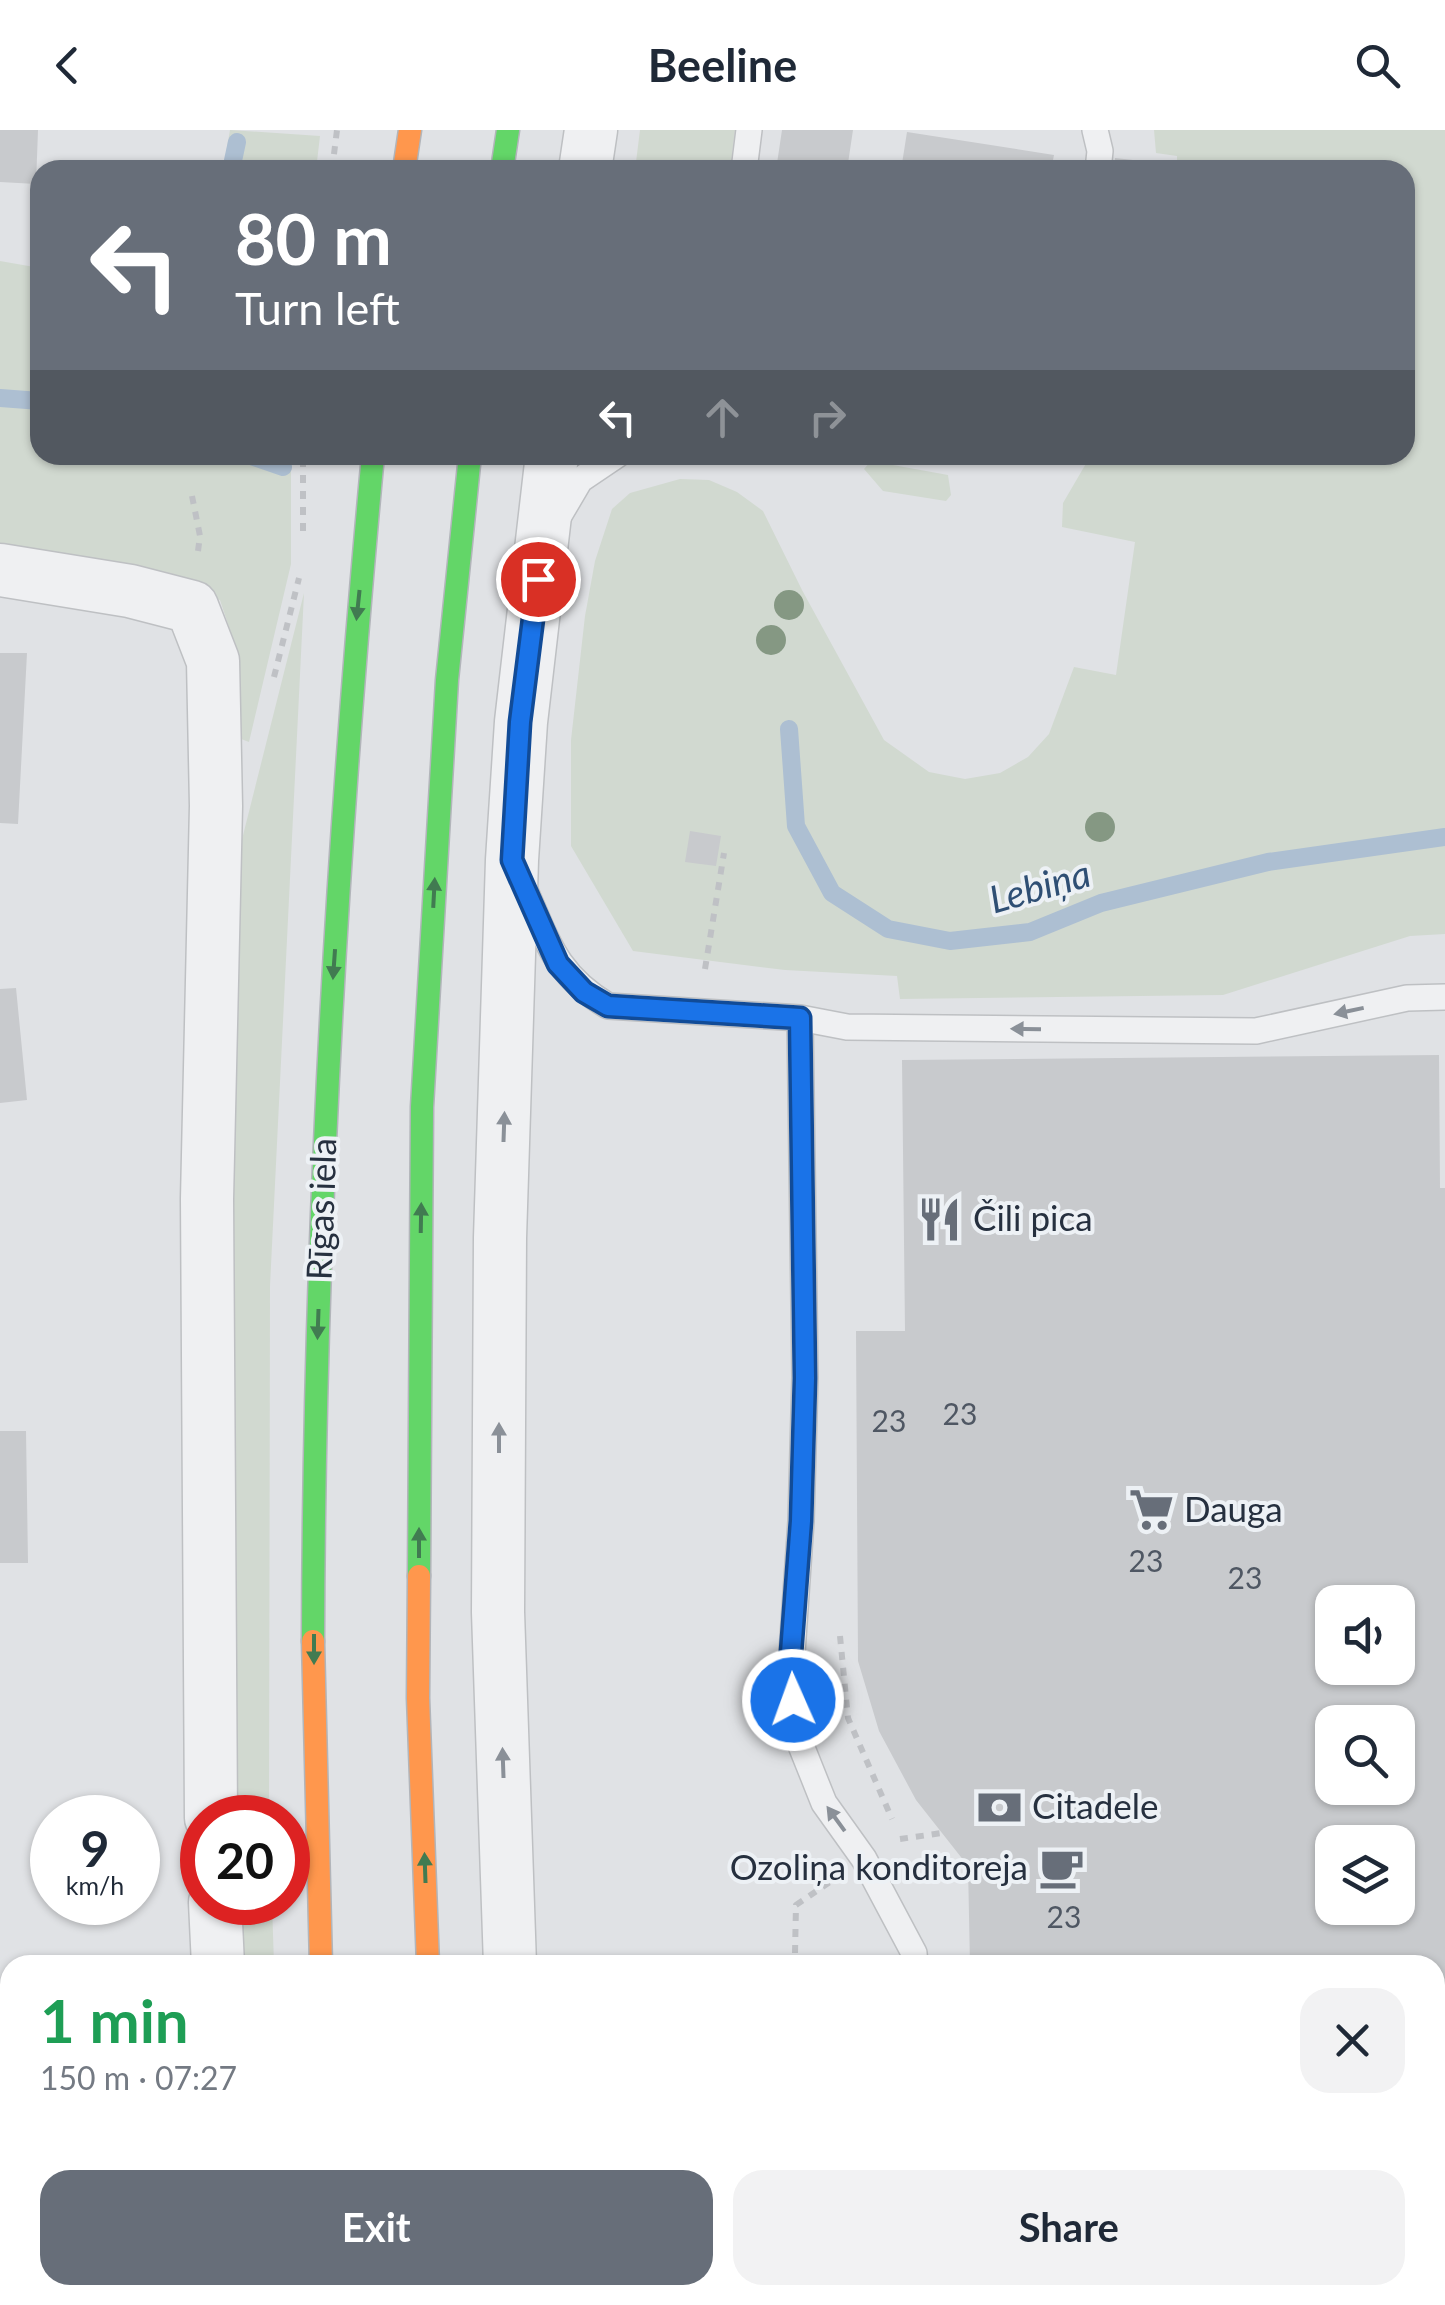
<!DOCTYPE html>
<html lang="en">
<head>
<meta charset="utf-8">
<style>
  :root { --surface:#fff; --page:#f2f2f3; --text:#1f2937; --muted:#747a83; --accent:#676e79 }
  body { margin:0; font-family:Lato,sans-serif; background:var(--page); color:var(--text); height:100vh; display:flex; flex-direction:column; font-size:38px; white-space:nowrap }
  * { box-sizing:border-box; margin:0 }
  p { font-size:32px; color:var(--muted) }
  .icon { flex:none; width:55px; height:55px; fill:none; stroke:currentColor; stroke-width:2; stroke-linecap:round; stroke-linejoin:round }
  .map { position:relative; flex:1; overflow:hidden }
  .sheet { position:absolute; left:0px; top:1825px; width:1445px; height:350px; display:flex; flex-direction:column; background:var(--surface); border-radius:30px 30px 0 0; box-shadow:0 2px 8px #0004 }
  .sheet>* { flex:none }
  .top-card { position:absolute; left:30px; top:30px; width:1385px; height:305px; border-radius:30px; box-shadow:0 2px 8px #0004; background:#676e79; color:#fff; overflow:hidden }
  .tools { position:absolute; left:1315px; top:1455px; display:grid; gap:20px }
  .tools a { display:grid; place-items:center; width:100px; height:100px; border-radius:20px; background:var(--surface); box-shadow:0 2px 8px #0004; font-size:50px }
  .speed { position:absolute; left:30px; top:1665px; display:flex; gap:20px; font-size:50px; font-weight:700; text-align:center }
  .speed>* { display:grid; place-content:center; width:130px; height:130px; border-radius:50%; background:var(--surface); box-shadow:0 2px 8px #0004; line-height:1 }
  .speed small { font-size:25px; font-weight:400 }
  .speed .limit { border:15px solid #d22; background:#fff; color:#111 }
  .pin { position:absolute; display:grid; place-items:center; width:85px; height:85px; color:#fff; margin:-42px; border:5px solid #fff; border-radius:50%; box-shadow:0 2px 10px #0007 }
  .me { position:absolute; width:110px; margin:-55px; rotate:358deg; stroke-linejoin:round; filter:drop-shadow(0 0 8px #0008) }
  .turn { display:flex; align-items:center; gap:35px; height:210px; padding:0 40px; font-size:45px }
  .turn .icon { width:130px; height:130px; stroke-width:2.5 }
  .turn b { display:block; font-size:70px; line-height:85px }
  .lanes { display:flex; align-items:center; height:95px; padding:0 40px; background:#0003; justify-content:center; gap:50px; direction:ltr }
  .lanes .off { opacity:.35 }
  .round { display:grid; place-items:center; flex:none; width:105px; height:105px; border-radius:30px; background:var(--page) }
  .overview { display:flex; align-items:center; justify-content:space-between; height:170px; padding:0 40px }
  h1 { font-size:60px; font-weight:700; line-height:75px; color:#1e9e55 }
  .button { display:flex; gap:20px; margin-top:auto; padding:20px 40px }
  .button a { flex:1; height:115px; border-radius:30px; background:var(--accent); color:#fff; font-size:40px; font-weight:700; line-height:115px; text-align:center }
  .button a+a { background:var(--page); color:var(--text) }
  header { display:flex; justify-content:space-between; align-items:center; height:130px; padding:0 40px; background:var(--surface); font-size:45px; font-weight:700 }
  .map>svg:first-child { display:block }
  .green { fill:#d1d9d0 }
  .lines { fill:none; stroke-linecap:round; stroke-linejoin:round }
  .stream { stroke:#adbfd2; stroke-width:18 }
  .building { fill:#c8cacd; fill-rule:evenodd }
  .lane-casing { stroke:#bec0c3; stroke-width:28 }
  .street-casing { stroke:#bec0c3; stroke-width:55 }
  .fast-casing { stroke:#b2b5ba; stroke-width:25 }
  .slow-casing { stroke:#b2b5ba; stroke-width:25 }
  .jam-casing { stroke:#b2b5ba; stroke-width:25 }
  .path { stroke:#bfc1c5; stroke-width:6; stroke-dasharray:8 8; stroke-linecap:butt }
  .lane { stroke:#eff0f2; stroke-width:25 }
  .street { stroke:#eff0f2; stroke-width:52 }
  .fast { stroke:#63d668; stroke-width:22 }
  .slow { stroke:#ff974d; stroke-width:22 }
  .jam { stroke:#b3261e; stroke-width:22 }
  .tree { fill:#859883 }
  .oneway { fill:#417b51 }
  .oneway2 { fill:#8a9098 }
  .route-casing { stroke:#114b97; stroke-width:25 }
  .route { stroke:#1a73e8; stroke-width:18 }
  .labels { text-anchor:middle; stroke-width:8; stroke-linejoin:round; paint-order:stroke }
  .number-label { font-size:30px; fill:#4f5763 }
  .street-label { font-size:35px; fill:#26303f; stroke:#edf1f5 }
  .poi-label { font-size:35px; fill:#26303f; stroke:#edf1f5; text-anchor:start }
  .water-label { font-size:38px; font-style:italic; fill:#2f4f74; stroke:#edf1f5 }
</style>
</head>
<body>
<header><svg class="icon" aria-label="back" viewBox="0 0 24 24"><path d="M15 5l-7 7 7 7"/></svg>Beeline<svg class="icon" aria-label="search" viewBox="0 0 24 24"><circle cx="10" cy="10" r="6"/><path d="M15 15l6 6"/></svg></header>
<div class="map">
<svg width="1445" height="2175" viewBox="0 0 1445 2175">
  <rect width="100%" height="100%" fill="#e0e2e5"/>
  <path class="green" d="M230 0 320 6 316 40H223Z
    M640 0H735L730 40H635Z
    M1154 0H1445V804L1410 806 1223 865 900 869 897 846 785 840 633 821 571 716V610L585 486 595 431 612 379 630 363 680 349 709 350 737 362 763 381 802 460 884 610 929 642 965 649 1000 643 1028 627 1049 604 1074 537 1116 545 1135 412 1062 397 1063 373 1091 325H1405V40H1177V26L1156 23Z
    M0 131 40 138V325H291V434L249 612 236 607 240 530 220 470 0 429Z
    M871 331 948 345 951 365 946 371 883 361 864 339Z
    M304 463 270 1156 269 1687 232 1688V749Z
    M236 1773H272L274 1835H239Z"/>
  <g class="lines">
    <path class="stream" d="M231 40 237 12
      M0 268 40 271
      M248 325 283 337
      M789 599 796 696 832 763 888 799 950 811 1030 802 1101 773 1268 732 1445 707"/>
  </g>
  <path class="building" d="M0 0H38L36 54 0 52Z
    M782 0H853L847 40H776Z
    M907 2 1054 25 1051 40H901Z
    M1115 28 1160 33V40H1114Z
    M0 523H27L18 694 0 693Z
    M690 701 721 706 716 736 685 732Z
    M16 858 27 970 0 973V859Z
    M1439 925 1440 1058H1445V1982L1435 1992V1835H970L968 1736 916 1670 879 1601 858 1531 856 1201H905L902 930ZM1332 1472H1398V1538H1332ZM1332 1592H1398V1658H1332ZM1332 1712H1398V1778H1332Z
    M0 1301H26L28 1433H0Z
    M29 2165H109V2175H30Z"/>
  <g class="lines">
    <defs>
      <path id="lane" d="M1095 0 1100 21 1098 40
        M744 40 749 0
        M557 389 580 350 617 325
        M522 754C547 809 554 844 608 876L800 888 847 897 1256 901 1407 868 1445 867
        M800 888 805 1247 801 1391 791 1537 796 1603 824 1673 864 1729 914 1823 915 1835
        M922 2165V2175"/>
      <path id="street" d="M585 40 591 0
        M0 440 130 461 192 477 213 531 216 676 207 1069 211 1688
        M215 1772 218 1835
        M510 1835 498 1482 500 1108 512 730 521 592 552 325
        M233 2165V2175
        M529 2165 530 2175"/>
      <path id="fast" d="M502 40 508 0
        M419 1446 422 977 447 550 470 325
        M313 1511C314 1115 336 720 373 325
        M345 2165 346 2175"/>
      <path id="slow" d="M404 40 410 0
        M419 1446 418 1568 428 1835
        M313 1511 321 1835"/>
      <path id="jam" d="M449 2165V2175"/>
    </defs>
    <use href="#lane" class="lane-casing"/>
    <use href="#street" class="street-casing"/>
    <use href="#fast" class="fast-casing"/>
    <use href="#slow" class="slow-casing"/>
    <use href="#jam" class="jam-casing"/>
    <path class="path" d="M332 40 337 0
      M192 366 200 406 198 421
      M303 401V325
      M274 547 299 448
      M705 839 724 723
      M840 1506 848 1588 892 1689
      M900 1709 942 1703
      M795 1823 796 1775 830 1752"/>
    <use href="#lane" class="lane"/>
    <use href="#street" class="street"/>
    <use href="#fast" class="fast"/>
    <use href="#slow" class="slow"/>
    <use href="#jam" class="jam"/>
  </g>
  <g class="tree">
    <circle cx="789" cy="475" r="15"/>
    <circle cx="771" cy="510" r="15"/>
    <circle cx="1100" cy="697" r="15"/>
  </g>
  <defs><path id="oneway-solid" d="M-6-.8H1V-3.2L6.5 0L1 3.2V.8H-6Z" transform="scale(2.5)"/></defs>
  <g class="oneway">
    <use href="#oneway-solid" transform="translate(358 475) rotate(96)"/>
    <use href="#oneway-solid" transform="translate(434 763) rotate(-87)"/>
    <use href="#oneway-solid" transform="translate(334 834) rotate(94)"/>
    <use href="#oneway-solid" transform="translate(421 1088) rotate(-89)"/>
    <use href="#oneway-solid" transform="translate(318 1194) rotate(92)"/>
    <use href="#oneway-solid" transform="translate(419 1413) rotate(-90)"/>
    <use href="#oneway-solid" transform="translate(314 1519) rotate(90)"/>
    <use href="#oneway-solid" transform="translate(425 1738) rotate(-92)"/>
  </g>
  <g class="oneway2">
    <use href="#oneway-solid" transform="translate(1349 881) rotate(168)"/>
    <use href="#oneway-solid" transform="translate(1026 899) rotate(-179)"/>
    <use href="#oneway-solid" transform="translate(504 997) rotate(-88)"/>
    <use href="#oneway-solid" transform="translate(499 1308) rotate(-90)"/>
    <use href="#oneway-solid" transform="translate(503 1633) rotate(-92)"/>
    <use href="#oneway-solid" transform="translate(836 1689) rotate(-126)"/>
  </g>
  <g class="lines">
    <defs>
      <path id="route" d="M538 449 520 592 512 730 558 834 584 862 608 876 800 888 805 1248 801 1391 790 1536 793 1570"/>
    </defs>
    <use href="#route" class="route-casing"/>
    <use href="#route" class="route"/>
  </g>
  <defs>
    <symbol id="restaurant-bare" viewBox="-9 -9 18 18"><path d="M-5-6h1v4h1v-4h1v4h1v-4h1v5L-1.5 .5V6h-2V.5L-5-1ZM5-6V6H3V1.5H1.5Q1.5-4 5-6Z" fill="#676e79" stroke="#edf1f5" stroke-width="2.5" paint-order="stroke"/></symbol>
    <symbol id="supermarket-bare" viewBox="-9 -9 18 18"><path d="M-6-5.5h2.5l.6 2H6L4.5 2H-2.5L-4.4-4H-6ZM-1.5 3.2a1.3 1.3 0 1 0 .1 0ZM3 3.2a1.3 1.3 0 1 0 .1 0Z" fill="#676e79" stroke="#edf1f5" stroke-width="2.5" paint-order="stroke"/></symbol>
    <symbol id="bank-bare" viewBox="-9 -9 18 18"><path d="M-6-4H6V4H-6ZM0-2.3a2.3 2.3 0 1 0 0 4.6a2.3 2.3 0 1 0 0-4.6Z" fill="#676e79" stroke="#edf1f5" stroke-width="2.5" paint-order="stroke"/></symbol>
    <symbol id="cafe-bare" viewBox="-9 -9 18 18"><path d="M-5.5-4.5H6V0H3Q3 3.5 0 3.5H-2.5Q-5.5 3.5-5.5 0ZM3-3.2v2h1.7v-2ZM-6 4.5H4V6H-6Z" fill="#676e79" stroke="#edf1f5" stroke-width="2.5" paint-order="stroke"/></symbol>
  </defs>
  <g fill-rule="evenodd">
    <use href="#restaurant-bare" x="908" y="1058" width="63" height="63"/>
    <use href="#supermarket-bare" x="1120" y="1348" width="63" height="63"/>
    <use href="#bank-bare" x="968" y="1646" width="63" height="63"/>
    <use href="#cafe-bare" x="1030" y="1706" width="63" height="63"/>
  </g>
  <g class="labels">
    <g class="number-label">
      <text x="960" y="1295">23</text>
      <text x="889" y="1302">23</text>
      <text x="1146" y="1442">23</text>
      <text x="1245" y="1459">23</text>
      <text x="1064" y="1798">23</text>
    </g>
    <g class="street-label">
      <text transform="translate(322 1079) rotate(-88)" y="12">Rīgas iela</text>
    </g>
    <g class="poi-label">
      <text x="973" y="1101">Čili pica</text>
      <text x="1184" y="1392">Dauga</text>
      <text x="1032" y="1689">Citadele</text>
      <text x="1028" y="1750" text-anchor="end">Ozoliņa konditoreja</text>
    </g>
    <g class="water-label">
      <text transform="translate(1040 757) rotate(-16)" y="13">Lebiņa</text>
    </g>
  </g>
</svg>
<div class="tools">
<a><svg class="icon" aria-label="sound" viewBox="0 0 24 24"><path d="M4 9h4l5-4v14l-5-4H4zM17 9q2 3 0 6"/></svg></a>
<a><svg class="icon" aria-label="search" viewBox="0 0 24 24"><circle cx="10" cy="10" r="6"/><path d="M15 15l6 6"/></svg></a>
<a><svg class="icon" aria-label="layers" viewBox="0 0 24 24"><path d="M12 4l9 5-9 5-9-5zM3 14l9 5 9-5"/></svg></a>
</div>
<div class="speed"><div>9<small>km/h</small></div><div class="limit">20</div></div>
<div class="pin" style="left:538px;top:449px;background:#d93025"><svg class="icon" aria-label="arrive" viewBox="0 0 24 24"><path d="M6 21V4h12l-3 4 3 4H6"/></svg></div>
<svg class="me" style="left:793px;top:1570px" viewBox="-20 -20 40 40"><circle r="17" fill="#1a73e8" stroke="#fff" stroke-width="3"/><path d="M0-11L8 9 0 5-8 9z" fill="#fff"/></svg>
<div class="top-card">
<div class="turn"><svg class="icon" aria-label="left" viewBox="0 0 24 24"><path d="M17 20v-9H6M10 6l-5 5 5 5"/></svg><div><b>80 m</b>Turn left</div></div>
<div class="lanes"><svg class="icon" aria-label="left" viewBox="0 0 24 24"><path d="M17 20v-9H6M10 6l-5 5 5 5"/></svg><svg class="icon off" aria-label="ahead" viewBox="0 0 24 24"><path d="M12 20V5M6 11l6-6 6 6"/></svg><svg class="icon off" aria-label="right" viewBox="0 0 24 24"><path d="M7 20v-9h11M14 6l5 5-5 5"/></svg></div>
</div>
<section class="sheet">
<div class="overview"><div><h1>1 min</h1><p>150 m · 07:27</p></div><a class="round"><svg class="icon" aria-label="close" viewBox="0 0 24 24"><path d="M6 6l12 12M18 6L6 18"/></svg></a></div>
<div class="button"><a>Exit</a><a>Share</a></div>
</section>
</div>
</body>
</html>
